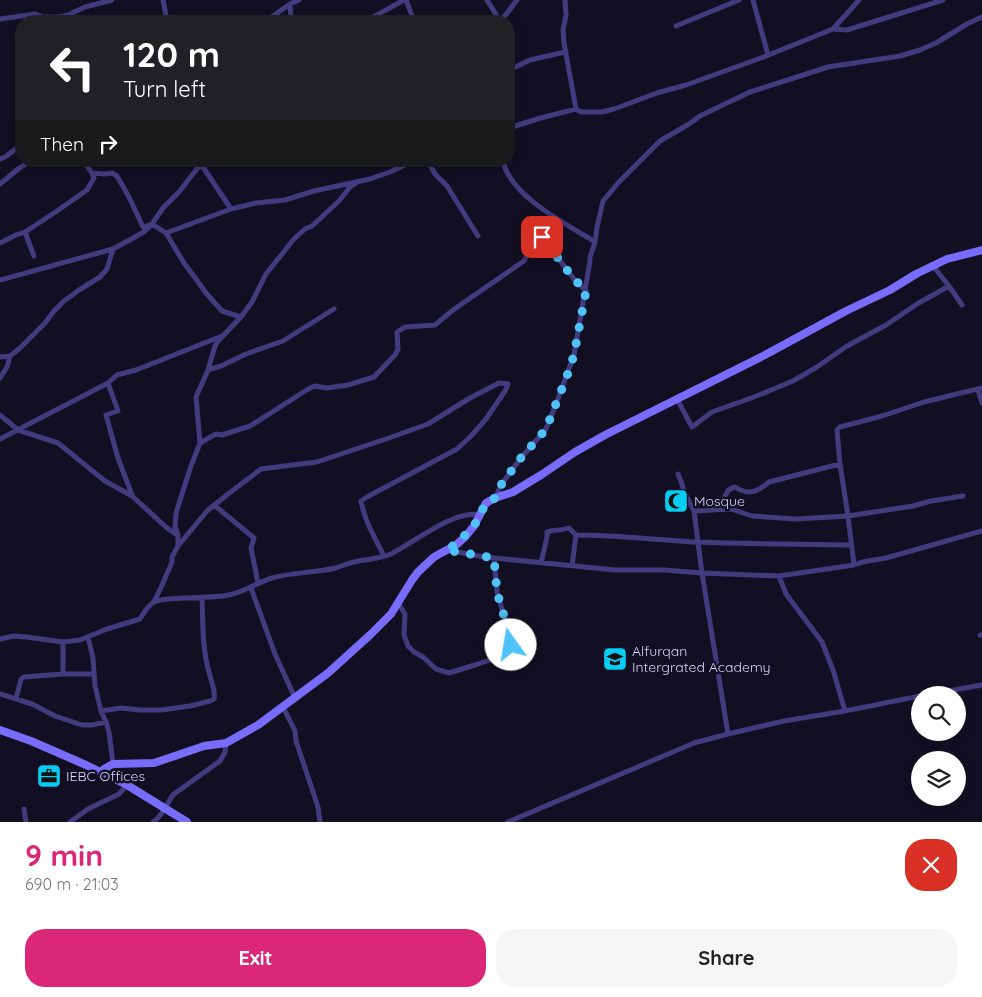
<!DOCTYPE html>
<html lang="en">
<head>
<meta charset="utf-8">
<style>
  :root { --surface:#fff; --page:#f6f6f6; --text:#222; --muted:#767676; --accent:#db2777 }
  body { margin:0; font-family:Quicksand,sans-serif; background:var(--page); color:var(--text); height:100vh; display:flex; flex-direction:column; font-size:19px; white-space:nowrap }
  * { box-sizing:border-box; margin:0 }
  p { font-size:16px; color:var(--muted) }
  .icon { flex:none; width:28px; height:28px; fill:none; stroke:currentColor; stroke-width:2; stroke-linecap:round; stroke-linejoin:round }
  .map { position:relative; height:822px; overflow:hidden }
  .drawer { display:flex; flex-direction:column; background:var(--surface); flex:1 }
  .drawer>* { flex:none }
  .banner { position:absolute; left:15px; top:15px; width:500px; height:152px; border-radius:20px; box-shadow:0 2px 8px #0003; background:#202124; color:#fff; overflow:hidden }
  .tools { position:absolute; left:911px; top:686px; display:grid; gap:10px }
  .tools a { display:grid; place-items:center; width:55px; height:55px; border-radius:50%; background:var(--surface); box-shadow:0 2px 8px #0003; font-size:25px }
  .pin { position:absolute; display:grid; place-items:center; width:42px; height:42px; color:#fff; margin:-21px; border-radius:10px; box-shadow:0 2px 8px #0006 }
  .me { position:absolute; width:55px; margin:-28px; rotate:347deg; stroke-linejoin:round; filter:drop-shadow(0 0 4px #0008) }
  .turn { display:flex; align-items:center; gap:18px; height:105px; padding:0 25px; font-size:22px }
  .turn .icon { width:65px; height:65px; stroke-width:2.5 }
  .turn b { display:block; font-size:35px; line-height:42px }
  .then { display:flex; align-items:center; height:48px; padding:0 25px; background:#0003; gap:10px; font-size:19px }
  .round { display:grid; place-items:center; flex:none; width:52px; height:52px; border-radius:20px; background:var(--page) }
  .overview { display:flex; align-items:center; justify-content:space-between; height:85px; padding:0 25px }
  h1 { font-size:30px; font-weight:700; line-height:38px; color:var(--accent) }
  .primary-button { display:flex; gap:10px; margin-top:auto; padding:10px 25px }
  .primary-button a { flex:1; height:58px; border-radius:20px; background:var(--accent); color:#fff; font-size:20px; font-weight:700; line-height:58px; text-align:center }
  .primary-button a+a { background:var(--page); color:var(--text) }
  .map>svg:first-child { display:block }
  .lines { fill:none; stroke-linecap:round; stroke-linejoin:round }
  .street { stroke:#423b80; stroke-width:5 }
  .secondary { stroke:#786cfb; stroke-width:8 }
  .route { stroke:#4fc3f7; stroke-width:9; stroke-dasharray:0 16.2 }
  .labels { text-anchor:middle; stroke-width:5; stroke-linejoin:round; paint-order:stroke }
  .poi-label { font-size:14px; fill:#d9d2fe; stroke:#130f23; text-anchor:start }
</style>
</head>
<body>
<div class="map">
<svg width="982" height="822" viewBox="0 0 982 822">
  <rect width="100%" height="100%" fill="#130f23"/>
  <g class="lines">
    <path class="street" d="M163 0 167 21
      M406 0 414 21
      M487 0 500 21
      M565 0 566 15 563 30 564 43 576 109
      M753 0 768 55
      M290 4 291 21
      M0 19 35 14 43 17H59L68 15 85 7 112 0
      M266 21 290 4 299 0
      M366 21 404 0
      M501 21 517 0
      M676 26 739 0
      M833 29 859 0
      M509 70 530 60 565 52
      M509 128 537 119 576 109 581 112H602L614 109 657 93 686 85 761 58 833 29 847 30 943 0
      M0 159 5 157 21 145
      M83 161 92 173 105 174 112 173 117 176 129 197 143 227 152 224 166 233 184 263 196 279 206 293 222 311 241 317
      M428 161 435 174 447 186 478 236
      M503 161C510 196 566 224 595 242
      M201 164 231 209
      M0 184 18 169 30 161
      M25 232 34 256
      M166 233 231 209 256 203 285 200 314 191 370 179 390 172 413 161
      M0 243 16 235 25 232 54 213 87 190 94 178 92 173
      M933 266 949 286 962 305
      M0 280 113 249 144 232 152 224 163 208 179 192 203 161
      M0 357 10 356 20 348 45 323 54 311 64 301 79 290 100 277 107 269 113 249
      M208 370 221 366 246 354 283 341 334 309
      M0 378 7 367 10 356
      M108 383 118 411 106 415 118 458 132 495
      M978 389 982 403
      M677 399 692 427 712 412 754 397 793 381 817 367 847 346 886 325 917 304 949 286
      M0 415 18 430 58 443 105 481 132 496 167 528 177 535
      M0 439 108 383 117 375 136 370 222 336
      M200 443 216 434 222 435 250 426 310 388 315 386 327 388 348 385 374 377 395 355 398 349 397 332 405 327 435 325 453 310 524 261 535 240 542 237 574 279 586 291
      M495 498 501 485 520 459 546 429 556 404 574 355 590 261V257L595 242 597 227 603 201 618 183 660 141 689 124 700 116 750 92 800 76 828 67 900 56 920 50 936 43 967 24 982 17
      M214 505 254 538 251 548 258 583
      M712 509C715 506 720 503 723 500 728 493 725 490 735 487 749 496 757 492 769 482L840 464
      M694 511 731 509 752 516 796 519 848 516 913 506 931 501 963 496
      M178 546 207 511 228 494 261 469 317 462 389 438 428 424 470 398 499 383 508 384 505 391 486 419 471 436 457 449 367 497 361 501C365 522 375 538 384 556
      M447 550 484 557 615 570H664L702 573 779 576 854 565 862 562 886 558 982 531
      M541 563 547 537V532C552 530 563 530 569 528L576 535C617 535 657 540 698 542 749 544 800 544 850 545
      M854 565 848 516 840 464 837 430 840 427 882 416 924 402 982 388
      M572 566 576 535
      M779 576 786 594 822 642 833 670 845 711
      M251 588 275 654 295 698
      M154 602 163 583 172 562V557L178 546V535L175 527 176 513 191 466 200 443 196 397 208 370 215 346 218 341 241 317 252 302 266 274 294 239 305 229 312 226 339 201 350 187 358 182
      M398 603 405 614 404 635 408 646 414 652 423 657 436 669 449 673 475 665 490 660 501 654 511 645V634L506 623 497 592 494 558
      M980 635H982
      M88 637 93 658 95 686 101 711 106 722 109 732 113 764
      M0 639 14 636 26 637 63 642 72 641 80 640 107 629 140 619C144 613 148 605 154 602 163 598 175 599 185 598 197 598 210 597 223 596 242 594 255 583 272 578 293 572 315 573 336 568 342 566 348 563 354 562 366 559 380 559 391 554 413 543 455 509 480 515
      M63 674V642
      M0 694 32 704 55 716 82 725H92L106 722
      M926 695 982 685
      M16 699 21 679 24 677 63 674H93
      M283 707 295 731 296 741 318 807 320 822
      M101 711 121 708 140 710H161L190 706 210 701 214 699C216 691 211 681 209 672 202 648 203 622 202 597
      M728 734 784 721 845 711 920 696
      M24 809 26 822
      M70 822 88 809 119 794 127 785
      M153 822C163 816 167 802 174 794L220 761 225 752 226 743
      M508 822 694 743 728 734 702 573 694 511 684 492 682 484 678 474"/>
    <path class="secondary" d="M0 730 31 741 86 765 127 785 187 822
      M102 774 104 769 113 764 154 763 204 746 226 743 258 725 328 673 370 635 391 614 412 580 418 572 434 557 456 545 465 537 474 526 486 503 495 498 513 492 541 475 575 452 605 435 763 356 846 311 890 290 916 274 947 259 982 250"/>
  </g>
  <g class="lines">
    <path class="route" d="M511 645V634L506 623 497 592 494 558 446 550 456 544 474 526 486 503 495 498 501 485 520 459 546 429 567 376 574 355 586 291 574 279 542 237"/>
  </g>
  <defs>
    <symbol id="mosque-square" viewBox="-11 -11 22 22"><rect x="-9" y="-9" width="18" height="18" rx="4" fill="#07cdf4" stroke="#130f23"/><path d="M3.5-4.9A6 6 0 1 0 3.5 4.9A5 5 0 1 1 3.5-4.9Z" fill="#111"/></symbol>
    <symbol id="school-square" viewBox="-11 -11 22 22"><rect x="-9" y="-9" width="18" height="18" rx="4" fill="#07cdf4" stroke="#130f23"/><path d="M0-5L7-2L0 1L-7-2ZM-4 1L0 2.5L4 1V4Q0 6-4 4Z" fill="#111"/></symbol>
    <symbol id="office-square" viewBox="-11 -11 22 22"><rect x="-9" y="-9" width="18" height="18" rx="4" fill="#07cdf4" stroke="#130f23"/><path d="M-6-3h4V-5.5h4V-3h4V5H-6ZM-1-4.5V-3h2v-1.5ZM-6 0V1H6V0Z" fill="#111"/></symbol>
  </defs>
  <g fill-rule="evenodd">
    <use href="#mosque-square" x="662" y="487" width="28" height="28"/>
    <use href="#school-square" x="601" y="645" width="28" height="28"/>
    <use href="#office-square" x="35" y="762" width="28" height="28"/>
  </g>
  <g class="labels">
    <g class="poi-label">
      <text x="694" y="506">Mosque</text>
      <text x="632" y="656">Alfurqan<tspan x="632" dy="16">Intergrated Academy</tspan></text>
      <text x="66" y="781">IEBC Offices</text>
    </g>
  </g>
</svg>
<div class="tools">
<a><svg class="icon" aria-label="search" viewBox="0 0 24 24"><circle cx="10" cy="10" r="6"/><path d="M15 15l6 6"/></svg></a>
<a><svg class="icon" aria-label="layers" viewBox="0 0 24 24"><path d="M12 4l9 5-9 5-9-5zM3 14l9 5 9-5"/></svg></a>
</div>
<div class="pin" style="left:542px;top:237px;background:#d93025"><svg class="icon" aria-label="arrive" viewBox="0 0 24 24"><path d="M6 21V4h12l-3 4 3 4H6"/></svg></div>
<svg class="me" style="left:511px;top:645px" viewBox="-20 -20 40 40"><circle r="19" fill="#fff"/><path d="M0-13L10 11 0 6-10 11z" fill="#4fc3f7"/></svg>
<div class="banner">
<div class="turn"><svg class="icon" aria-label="left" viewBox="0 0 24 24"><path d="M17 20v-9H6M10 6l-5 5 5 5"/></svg><div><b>120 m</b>Turn left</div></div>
<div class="then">Then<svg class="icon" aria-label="right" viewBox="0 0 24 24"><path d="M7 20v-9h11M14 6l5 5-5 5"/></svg></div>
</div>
</div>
<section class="drawer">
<div class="overview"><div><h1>9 min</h1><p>690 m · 21:03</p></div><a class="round" style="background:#d93025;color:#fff"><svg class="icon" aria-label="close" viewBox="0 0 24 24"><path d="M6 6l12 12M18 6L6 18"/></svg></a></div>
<div class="primary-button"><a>Exit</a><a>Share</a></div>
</section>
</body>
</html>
